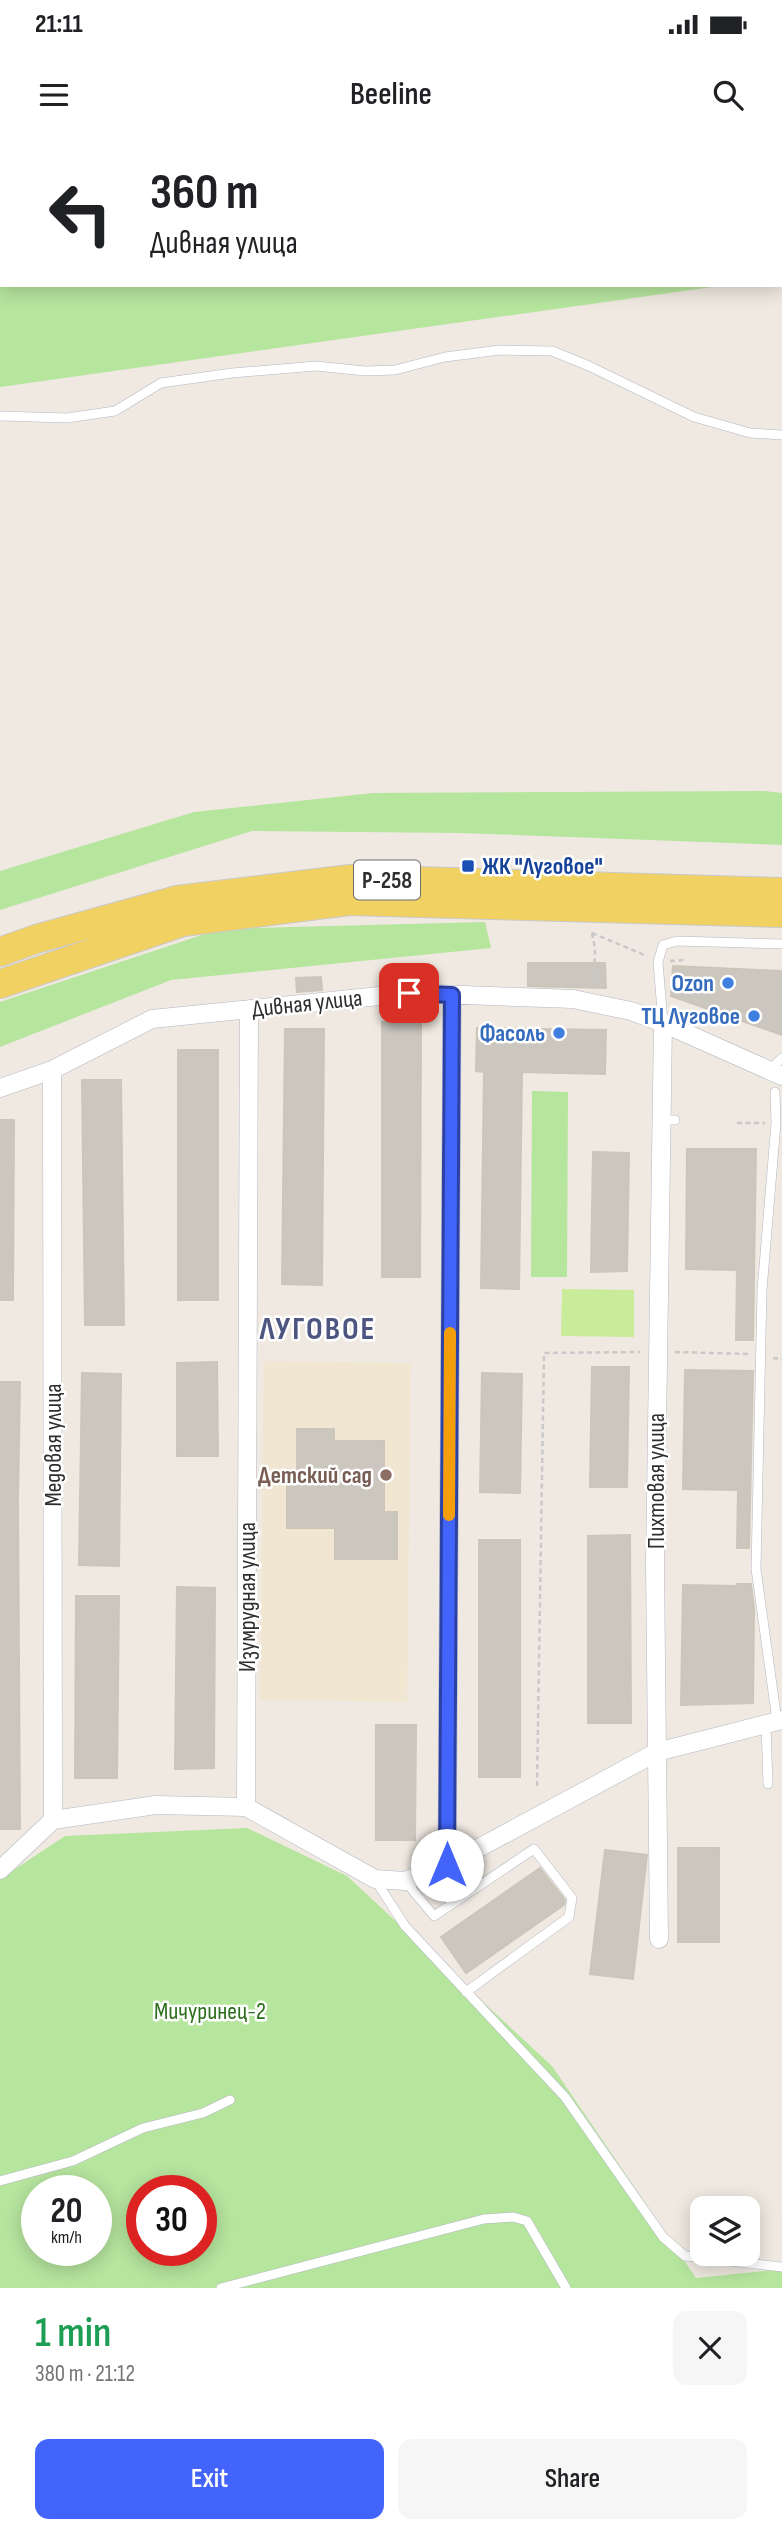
<!DOCTYPE html>
<html lang="en">
<head>
<meta charset="utf-8">
<style>
  :root { --surface:#fff; --page:#f6f6f6; --text:#202124; --muted:#757577; --accent:#4264fb }
  body { margin:0; font-family:"Sofia Sans Condensed",sans-serif; background:var(--page); color:var(--text); height:100vh; display:flex; flex-direction:column; font-size:26px; white-space:nowrap }
  * { box-sizing:border-box; margin:0 }
  p { font-size:23px; color:var(--muted) }
  .icon { flex:none; width:38px; height:38px; fill:none; stroke:currentColor; stroke-width:2; stroke-linecap:round; stroke-linejoin:round }
  .map { position:relative; height:2148px; overflow:hidden }
  .side { display:flex; flex-direction:column; background:var(--surface); flex:1 }
  .side>* { flex:none }
  .guide { position:absolute; left:0px; top:0px; width:782px; height:147px; box-shadow:0 4px 18px #0003; background:#fff; color:var(--text); overflow:hidden }
  .fabs { position:absolute; left:690px; top:2056px; display:grid; gap:14px }
  .fabs a { display:grid; place-items:center; width:70px; height:70px; border-radius:14px; background:var(--surface); box-shadow:0 4px 18px #0003; font-size:35px }
  .speed { position:absolute; left:21px; top:2035px; display:flex; gap:14px; font-size:35px; font-weight:700; text-align:center }
  .speed>* { display:grid; place-content:center; width:91px; height:91px; border-radius:50%; background:var(--surface); box-shadow:0 4px 18px #0003; line-height:1 }
  .speed small { font-size:18px; font-weight:400 }
  .speed .limit { border:10px solid #d22; background:#fff; color:#111 }
  .pin { position:absolute; display:grid; place-items:center; width:60px; height:60px; color:#fff; margin:-30px; border-radius:14px; box-shadow:0 4px 10px #0006 }
  .me { position:absolute; width:77px; margin:-38px; rotate:0deg; stroke-linejoin:round; filter:drop-shadow(0 0 5px #0008) }
  .turn { display:flex; align-items:center; gap:24px; height:147px; padding:0 35px; font-size:32px }
  .turn .icon { width:91px; height:91px; stroke-width:2.5 }
  .turn b { display:block; font-size:49px; line-height:60px }
  .round { display:grid; place-items:center; flex:none; width:74px; height:74px; border-radius:14px; background:var(--page) }
  .summary { display:flex; align-items:center; justify-content:space-between; height:119px; padding:0 35px }
  h1 { font-size:42px; font-weight:600; line-height:52px; color:#1e9e55 }
  .button { display:flex; gap:14px; margin-top:auto; padding:14px 35px }
  .button a { flex:1; height:80px; border-radius:14px; background:var(--accent); color:#fff; font-size:28px; font-weight:600; line-height:80px; text-align:center }
  .button a+a { background:var(--page); color:var(--text) }
  .status { display:flex; justify-content:space-between; align-items:center; height:49px; padding:0 35px; background:var(--surface); direction:ltr }
  .status svg { height:19px; fill:currentColor }
  header { display:flex; justify-content:space-between; align-items:center; height:91px; padding:0 35px; background:var(--surface); font-size:32px; font-weight:600 }
  .map>svg:first-child { display:block }
  .education { fill:#f0e6d1 }
  .green { fill:#b6e59e; fill-rule:evenodd }
  .pitch { fill:#c9ec9a }
  .building { fill:#cbc7bf; stroke:#cbc5ba; stroke-width:2 }
  .lines { fill:none; stroke-linecap:round; stroke-linejoin:round }
  .lane-casing { stroke:#b4b7c1; stroke-width:10 }
  .street-casing { stroke:#b4b7c1; stroke-width:19 }
  .primary-casing { stroke:#c9c9c9; stroke-width:30 }
  .path { stroke:#c9c9c9; stroke-width:2.5; stroke-dasharray:5 3.5; stroke-linecap:butt }
  .lane { stroke:#fff; stroke-width:9 }
  .street { stroke:#fff; stroke-width:18 }
  .primary { stroke:#f2d163; stroke-width:28 }
  .route-casing { stroke:#2b41a3; stroke-width:18 }
  .route { stroke:#4264fb; stroke-width:12 }
  .slow { stroke:#f59e0b; stroke-width:12 }
  .transit-dot { fill:#1a4fb4; stroke:#fff; stroke-width:2.5 }
  .shop-dot { fill:#3f7fe0; stroke:#fff; stroke-width:2.5 }
  .education-dot { fill:#8d6e63; stroke:#fff; stroke-width:2.5 }
  .labels { text-anchor:middle; stroke-width:5; stroke-linejoin:round; paint-order:stroke }
  .shield { fill:#fff; stroke:#6d6d6d; stroke-width:2 }
  .shield-label { font-size:23px; font-weight:bold; fill:#2e2e2e }
  .transit-label { font-size:24px; font-weight:bold; fill:#164399; stroke:#fff; text-anchor:start }
  .shop-label { font-size:24px; font-weight:bold; fill:#366cbe; stroke:#fff; text-anchor:end }
  .street-label { font-size:24px; fill:#2e2e2e; stroke:#fff }
  .education-label { font-size:24px; font-weight:bold; fill:#785e54; stroke:#fff; text-anchor:end }
  .park-label { font-size:24px; fill:#2c6e1b; stroke:#fff }
  .district-label { font-size:32px; font-weight:bold; letter-spacing:2px; fill:#4d5680; stroke:#fff }
</style>
</head>
<body>
<div class="status"><b>21:11</b><svg viewBox="0 0 49 12"><path d="M0 12V9h3v3zM5 12V6h3v6zM10 12V3h3v9zM15 12V0h3v12zM26 1h20v11H26zM47 4h2v5h-2z"/></svg></div>
<header><svg class="icon" aria-label="menu" viewBox="0 0 24 24"><path d="M4 6h16M4 12h16M4 18h16"/></svg>Beeline<svg class="icon" aria-label="search" viewBox="0 0 24 24"><circle cx="10" cy="10" r="6"/><path d="M15 15l6 6"/></svg></header>
<div class="map">
<svg width="782" height="2148" viewBox="0 0 782 2148">
  <rect width="100%" height="100%" fill="#efe9e1"/>
  <path class="education" d="M264 1221 411 1223 407 1562 260 1560Z"/>
  <path class="green" d="M0 0H753L754 2H2V145H726L0 247Z
    M764 651 782 653V705L460 693 252 691 0 770V731L194 672 373 653Z
    M485 782 491 808 171 840 0 907V862L220 789Z
    M532 951 568 952 567 1137H531Z
    M247 1688 347 1736 552 1926 696 2138 782 2129V2148H0V1739L65 1696ZM37 2051H96V2110H37ZM142 2051H201V2110H142Z"/>
  <path class="pitch" d="M562 1149 634 1150V1197L561 1196Z"/>
  <path class="building" d="M528 823H605L606 848 528 846Z
    M673 826 782 831V895L671 856Z
    M321 837 322 850 297 852 296 838Z
    M421 881 420 1137H382V882Z
    M477 888 606 890 605 934 522 932 519 1149 481 1148 484 932 476 931Z
    M285 889H324L322 1145 282 1144Z
    M178 910H218V1160H178Z
    M82 940H121L124 1185H85Z
    M0 980H14L13 1160H0Z
    M687 1009H756L753 1200H736L737 1130 686 1129Z
    M593 1012 629 1013 627 1131 591 1132Z
    M217 1222 218 1316H177V1223Z
    M592 1227H629L627 1347H590Z
    M685 1230 753 1231 749 1408H737L738 1350 683 1349Z
    M82 1233 121 1234 119 1426 79 1425Z
    M482 1233 522 1234 520 1353 480 1352Z
    M0 1242H20L18 1360 20 1689H0Z
    M297 1289H334V1301H384V1372H397V1419H335V1388H287V1329L297 1330Z
    M630 1395 631 1583H588V1396Z
    M479 1400H520V1637H479Z
    M737 1444H751L754 1469 753 1563 681 1565 683 1445 737 1446Z
    M177 1447 215 1448 214 1628 175 1629Z
    M76 1456H119L117 1638H75Z
    M376 1585H416L415 1700H376Z
    M678 1708H719V1802H678Z
    M605 1710 647 1715 633 1839 590 1834Z
    M540 1728 565 1760 564 1765 466 1833 441 1797Z"/>
  <g class="lines">
    <defs>
      <path id="lane" d="M0 276 67 278 115 271 161 243 232 233 316 226 365 231 395 230 445 217 500 210 552 211 589 226 694 277 750 293 782 295
        M663 883 658 822 663 805 677 801 782 804
        M769 931 782 918
        M775 952 776 983 762 1150 756 1429 777 1581
        M661 980H675
        M766 1585 768 1644
        M376 1741 405 1786 565 1957 663 2097 685 2116 782 2127
        M405 1741 434 1776 534 1709 572 1758 569 1777 466 1852
        M0 2041 73 2021 143 1988 203 1973 230 1960
        M221 2148 484 2079 513 2077 527 2081 566 2148"/>
      <path id="street" d="M52 930 53 1680
        M0 948 52 930 152 879 409 853 573 859 631 871 663 883 782 936
        M246 1667 249 869
        M447 1725 452 855
        M0 1730 53 1680 156 1665 246 1667 375 1739 405 1741 447 1725 657 1612 782 1580
        M659 1799 655 1425 663 883"/>
      <path id="primary" d="M0 812 36 799 177 760 350 739 782 752
        M0 844 183 782 349 761 782 773"/>
    </defs>
    <use href="#lane" class="lane-casing"/>
    <use href="#street" class="street-casing"/>
    <use href="#primary" class="primary-casing"/>
    <path class="path" d="M592 793 647 816
      M592 793 595 809 594 845
      M670 821 685 820
      M737 983H765
      M675 1212 749 1214
      M773 1218 782 1219
      M537 1646 544 1213 640 1212"/>
    <use href="#lane" class="lane"/>
    <use href="#street" class="street"/>
    <use href="#primary" class="primary"/>
  </g>
  <g class="lines">
    <defs>
      <path id="route" d="M409 853 452 855 447 1725"/>
    </defs>
    <use href="#route" class="route-casing"/>
    <use href="#route" class="route"/>
    <path class="slow" d="M449 1375 450 1193"/>
  </g>
  <rect class="transit-dot" x="461" y="719" width="14" height="14" rx="3.5"/>
  <g class="shop-dot">
    <circle cx="728" cy="843" r="7"/>
    <circle cx="754" cy="876" r="7"/>
    <circle cx="559" cy="893" r="7"/>
  </g>
  <circle class="education-dot" cx="386" cy="1335" r="7"/>
  <g class="labels">
    <rect class="shield" x="354" y="720.5" width="66" height="39" rx="5"/>
    <g class="shield-label">
      <text x="387" y="748">Р-258</text>
    </g>
    <g class="transit-label">
      <text x="482" y="734">ЖК "Луговое"</text>
    </g>
    <g class="shop-label">
      <text x="714" y="851">Ozon</text>
      <text x="740" y="884">ТЦ Луговое</text>
      <text x="545" y="901">Фасоль</text>
    </g>
    <g class="street-label">
      <text transform="translate(307 863) rotate(-6)" y="8">Дивная улица</text>
      <text transform="translate(53 1305) rotate(-90)" y="8">Медовая улица</text>
      <text transform="translate(656 1341) rotate(-90)" y="8">Пихтовая улица</text>
      <text transform="translate(247 1457) rotate(-90)" y="8">Изумрудная улица</text>
    </g>
    <g class="education-label">
      <text x="372" y="1343">Детский сад</text>
    </g>
    <g class="park-label">
      <text x="210" y="1879">Мичуринец-2</text>
    </g>
    <g class="district-label">
      <text x="318" y="1199">ЛУГОВОЕ</text>
    </g>
  </g>
</svg>
<div class="fabs">
<a><svg class="icon" aria-label="layers" viewBox="0 0 24 24"><path d="M12 4l9 5-9 5-9-5zM3 14l9 5 9-5"/></svg></a>
</div>
<div class="speed"><div>20<small>km/h</small></div><div class="limit">30</div></div>
<div class="pin" style="left:409px;top:853px;background:#d93025"><svg class="icon" aria-label="arrive" viewBox="0 0 24 24"><path d="M6 21V4h12l-3 4 3 4H6"/></svg></div>
<svg class="me" style="left:447px;top:1725px" viewBox="-20 -20 40 40"><circle r="19" fill="#fff"/><path d="M0-13L10 11 0 6-10 11z" fill="#4264fb"/></svg>
<div class="guide">
<div class="turn"><svg class="icon" aria-label="left" viewBox="0 0 24 24"><path d="M17 20v-9H6M10 6l-5 5 5 5"/></svg><div><b>360 m</b>Дивная улица</div></div>
</div>
</div>
<section class="side">
<div class="summary"><div><h1>1 min</h1><p>380 m · 21:12</p></div><a class="round"><svg class="icon" aria-label="close" viewBox="0 0 24 24"><path d="M6 6l12 12M18 6L6 18"/></svg></a></div>
<div class="button"><a>Exit</a><a>Share</a></div>
</section>
</body>
</html>
